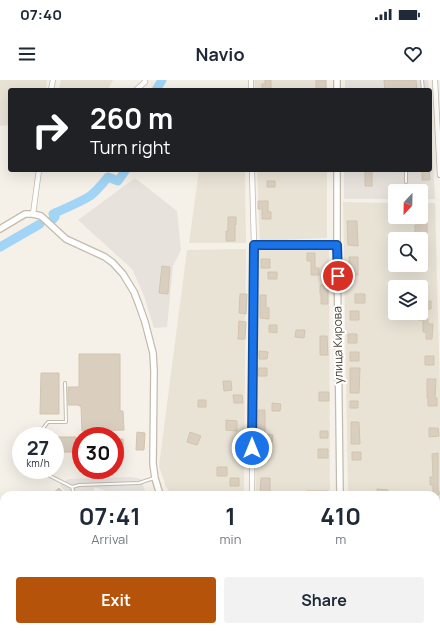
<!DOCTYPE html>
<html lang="en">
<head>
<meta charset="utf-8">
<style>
  :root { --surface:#fff; --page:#f2f2f3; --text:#1f2937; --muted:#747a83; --accent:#b45309 }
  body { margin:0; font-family:Manrope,sans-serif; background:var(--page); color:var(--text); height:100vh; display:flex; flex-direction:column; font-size:15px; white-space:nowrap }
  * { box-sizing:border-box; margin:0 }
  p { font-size:13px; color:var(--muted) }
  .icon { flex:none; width:22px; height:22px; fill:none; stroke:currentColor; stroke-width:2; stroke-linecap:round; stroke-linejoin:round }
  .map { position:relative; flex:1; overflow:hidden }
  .details { position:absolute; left:0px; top:411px; width:440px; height:140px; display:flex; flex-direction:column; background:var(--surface); border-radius:12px 12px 0 0; box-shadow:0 4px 16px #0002 }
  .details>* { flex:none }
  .banner { position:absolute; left:8px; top:8px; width:424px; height:84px; border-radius:4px; box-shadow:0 4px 16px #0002; background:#202124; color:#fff; overflow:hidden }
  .needle { width:26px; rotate:202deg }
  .tools { position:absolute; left:388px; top:104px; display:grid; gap:8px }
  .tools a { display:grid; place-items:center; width:40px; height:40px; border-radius:4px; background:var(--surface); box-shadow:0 4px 16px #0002; font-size:20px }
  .speed { position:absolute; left:12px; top:347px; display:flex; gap:8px; font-size:20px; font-weight:700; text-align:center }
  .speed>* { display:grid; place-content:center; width:52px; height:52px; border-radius:50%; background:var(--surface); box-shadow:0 4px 16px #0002; line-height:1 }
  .speed small { font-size:10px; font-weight:400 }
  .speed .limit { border:6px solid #d22; background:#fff; color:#111 }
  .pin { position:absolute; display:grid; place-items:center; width:34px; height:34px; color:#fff; margin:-17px; border:2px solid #fff; border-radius:50%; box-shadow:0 1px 4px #0007 }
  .me { position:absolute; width:44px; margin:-22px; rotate:0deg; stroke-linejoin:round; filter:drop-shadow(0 0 3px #0008) }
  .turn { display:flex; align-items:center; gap:14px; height:84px; padding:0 16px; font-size:18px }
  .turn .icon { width:52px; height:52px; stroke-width:2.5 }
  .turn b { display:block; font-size:28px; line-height:34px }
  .eta { display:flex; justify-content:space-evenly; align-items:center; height:68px; text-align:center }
  .eta b { font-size:24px; font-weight:700; line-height:28px }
  .action { display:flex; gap:8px; margin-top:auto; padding:8px 16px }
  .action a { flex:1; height:46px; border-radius:4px; background:var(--accent); color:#fff; font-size:16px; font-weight:700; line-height:46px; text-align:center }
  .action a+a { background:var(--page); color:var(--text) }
  .status { display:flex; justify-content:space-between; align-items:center; height:28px; padding:0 20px; background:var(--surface); direction:ltr }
  .status svg { height:11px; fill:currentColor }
  header { display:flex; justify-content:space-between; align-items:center; height:52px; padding:0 16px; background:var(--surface); font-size:18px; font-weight:700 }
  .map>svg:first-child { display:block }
  .residential { fill:#e9e3d6; fill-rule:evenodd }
  .industrial { fill:#e7e2dc }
  .parking { fill:#e6e3e0 }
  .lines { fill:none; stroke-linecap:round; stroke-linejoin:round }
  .river { stroke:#a1d4f5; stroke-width:9 }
  .building { fill:#dacfbf; stroke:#d2c4af }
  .service-casing { stroke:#c4bbad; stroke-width:4 }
  .minor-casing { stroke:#c4bbad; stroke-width:6 }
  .tertiary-casing { stroke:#c4bbad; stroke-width:8 }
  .service { stroke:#fff; stroke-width:2 }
  .minor { stroke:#fff; stroke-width:4.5 }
  .tertiary { stroke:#fff; stroke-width:5.5 }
  .route-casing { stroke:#114b97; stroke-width:10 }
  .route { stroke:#1a73e8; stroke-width:7 }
  .labels { text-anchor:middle; stroke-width:4; stroke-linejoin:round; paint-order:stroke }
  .street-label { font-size:12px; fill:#494136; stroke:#fff }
</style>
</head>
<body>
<div class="status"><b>07:40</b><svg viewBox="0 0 49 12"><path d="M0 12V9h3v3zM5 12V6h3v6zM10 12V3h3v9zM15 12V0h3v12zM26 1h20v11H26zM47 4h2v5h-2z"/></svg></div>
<header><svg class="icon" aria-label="menu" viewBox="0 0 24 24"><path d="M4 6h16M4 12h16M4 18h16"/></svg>Navio<svg class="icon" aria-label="heart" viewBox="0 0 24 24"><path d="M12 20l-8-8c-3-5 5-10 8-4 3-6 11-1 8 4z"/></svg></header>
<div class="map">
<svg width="440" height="551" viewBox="0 0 440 551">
  <rect width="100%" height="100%" fill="#f5f1e8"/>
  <path class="residential" d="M0 0H47L46 10H10V45L0 46Z
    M61 0H113L108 10H59Z
    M254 0H327V10H255Z
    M199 90H245L246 163H189Z
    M257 90H327V158L260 161Z
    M343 122 395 123V137H421V123H435L440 308V439H436V415H348ZM395 159H421V185H395ZM395 207H421V233H395Z
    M258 168H329L330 415H256Z
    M246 169 244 415H172L166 407 159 386 187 170Z
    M436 448H440V538H436Z
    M189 547H239V551H189Z
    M440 547V551H346V548Z
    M331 549V551H251V550Z"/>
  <path class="industrial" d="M345 0H428L429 10H345Z
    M430 32 435 119H421V111H395V119H344V90H430Z
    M135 98 177 131 181 170 173 186 167 247 154 248 144 216 132 189 78 140Z
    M4 452V547H56L51 551H0V456Z
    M86 547H150L147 551H81Z"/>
  <path class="parking" d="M132 397 141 399 145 411 144 415H117L95 407 92 415H68L60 405 68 399Z"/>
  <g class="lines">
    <path class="river" d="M156 10 162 0
      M52 140 55 137 53 134C65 128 79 123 90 116 97 111 103 103 108 97L118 101 125 91V90
      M0 167 40 144"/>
  </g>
  <path class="building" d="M265 0H271V10H262V4H265Z
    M316 0H326V10H316Z
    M384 0H416L417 10H385Z
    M365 90H372V106H365Z
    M422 90H429L430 100H422Z
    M267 101H275V107H267Z
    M258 121H268V132H271V139H262V129H258Z
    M421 131H427V165H421V159H415V145H419V137H421Z
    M228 137H236V145L235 144V161H226V151H228Z
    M347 141H357L358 166 348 165Z
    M307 173H315V188H319V195H311V181H307Z
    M349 177H358V195H349Z
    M261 179H270V188H261Z
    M162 186 170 187 168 214 159 213Z
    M268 192H277V199H268Z
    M320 205H328V224H321V214H320Z
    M240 214H247L246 234 239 233Z
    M355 214H365V223H355Z
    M260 215H266V228H269V239L260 238Z
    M431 221V229H427L428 244H433L432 259H426V252H423V240H418V233H421V222Z
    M350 231H359V240H350Z
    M239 241 246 242 245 259H238Z
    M269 245H277V253L269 252Z
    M296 250H305L304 258 295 257Z
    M348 254H357V263H348Z
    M320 256H327L328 275H320Z
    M259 271 268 272 267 279H259Z
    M350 272H359V281H350Z
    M79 274H120V331H123L124 350 82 351 81 326H79V325H68V307H79Z
    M425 276H434V285H425Z
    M258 288H267V296H258Z
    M350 288H360L359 313H350Z
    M41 293H59V334H40Z
    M427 299H436L435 318H437V326H428V318H427Z
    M223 301H231L232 310 224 311Z
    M319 312H329V321H319Z
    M233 315H242L243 323H234Z
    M198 320H206V327H198Z
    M350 321H358V328H350Z
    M272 323 281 324 280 331H272Z
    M258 330H265V354L273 355 272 363 260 362V348H258Z
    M226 340 237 341V351L226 350Z
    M351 342H359L360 364H351Z
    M429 348H438L439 356 429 357Z
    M320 351H328V358H320Z
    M137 352 145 353 144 370H136Z
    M190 352 201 356 197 365 187 362Z
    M55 357H76V372H55Z
    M115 359H123L124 378H115Z
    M318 369H328V378H318Z
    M259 371H269V380H259Z
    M352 372H361V380H352Z
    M438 373V411H439V415H433V405H430V397H433L432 374Z
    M217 387H227V396H217Z
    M230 398H239V406H230Z
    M261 398H270V415H260Z
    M59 408 65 415H51Z
    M377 409 388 410V415H377Z
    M306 411H328V415H306Z
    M436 450H440V472H436Z
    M4 462V525L0 520V465Z"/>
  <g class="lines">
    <defs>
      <path id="service" d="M422 0 423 10
        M406 90V102
        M254 165H336
        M37 356 48 342H66L65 303
        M43 390 50 396 72 407
        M74 415 72 407 79 405 139 403 154 398
        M95 547 96 551
        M160 551 162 547"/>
      <path id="minor" d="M251 0V10
        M435 0 440 95
        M51 10 53 0
        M136 10 145 2V0
        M33 134 39 90
        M252 415 254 165 252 90
        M436 542H440
        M60 551 66 547
        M246 551V547"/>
      <path id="tertiary" d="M337 0V10
        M337 90V165L340 415
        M0 149 25 134H33L41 136 66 159 105 177 113 183 123 194 134 212 139 225 145 242 153 273 154 291 153 384 155 398 160 415
        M436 443H440
        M341 547V551"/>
    </defs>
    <use href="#service" class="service-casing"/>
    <use href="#minor" class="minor-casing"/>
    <use href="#tertiary" class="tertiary-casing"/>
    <use href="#service" class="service"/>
    <use href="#minor" class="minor"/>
    <use href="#tertiary" class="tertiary"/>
  </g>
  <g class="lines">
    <defs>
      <path id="route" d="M252 368 254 165H337L338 196"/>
    </defs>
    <use href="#route" class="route-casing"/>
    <use href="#route" class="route"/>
  </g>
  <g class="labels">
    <g class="street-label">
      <text transform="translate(338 265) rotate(-91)" y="4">улица Кирова</text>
    </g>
  </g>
</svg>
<div class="tools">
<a><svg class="needle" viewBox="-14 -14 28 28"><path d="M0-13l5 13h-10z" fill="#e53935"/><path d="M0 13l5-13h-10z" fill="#747a83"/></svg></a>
<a><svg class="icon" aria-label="search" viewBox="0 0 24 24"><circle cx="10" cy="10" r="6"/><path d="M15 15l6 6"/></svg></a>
<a><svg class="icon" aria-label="layers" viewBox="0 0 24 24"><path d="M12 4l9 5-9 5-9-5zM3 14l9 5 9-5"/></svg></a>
</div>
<div class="speed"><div>27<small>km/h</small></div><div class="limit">30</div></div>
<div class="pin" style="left:338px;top:196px;background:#d93025"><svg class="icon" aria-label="arrive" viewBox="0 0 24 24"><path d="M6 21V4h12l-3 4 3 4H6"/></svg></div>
<svg class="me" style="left:252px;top:368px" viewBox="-20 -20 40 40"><circle r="17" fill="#1a73e8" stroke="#fff" stroke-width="3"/><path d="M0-11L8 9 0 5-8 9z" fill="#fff"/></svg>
<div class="banner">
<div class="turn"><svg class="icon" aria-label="right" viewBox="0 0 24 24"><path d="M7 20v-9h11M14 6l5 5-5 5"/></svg><div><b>260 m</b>Turn right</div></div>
</div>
<section class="details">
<div class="eta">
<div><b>07:41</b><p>Arrival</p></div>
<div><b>1</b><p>min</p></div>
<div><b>410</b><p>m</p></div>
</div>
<div class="action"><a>Exit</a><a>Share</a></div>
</section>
</div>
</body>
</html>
